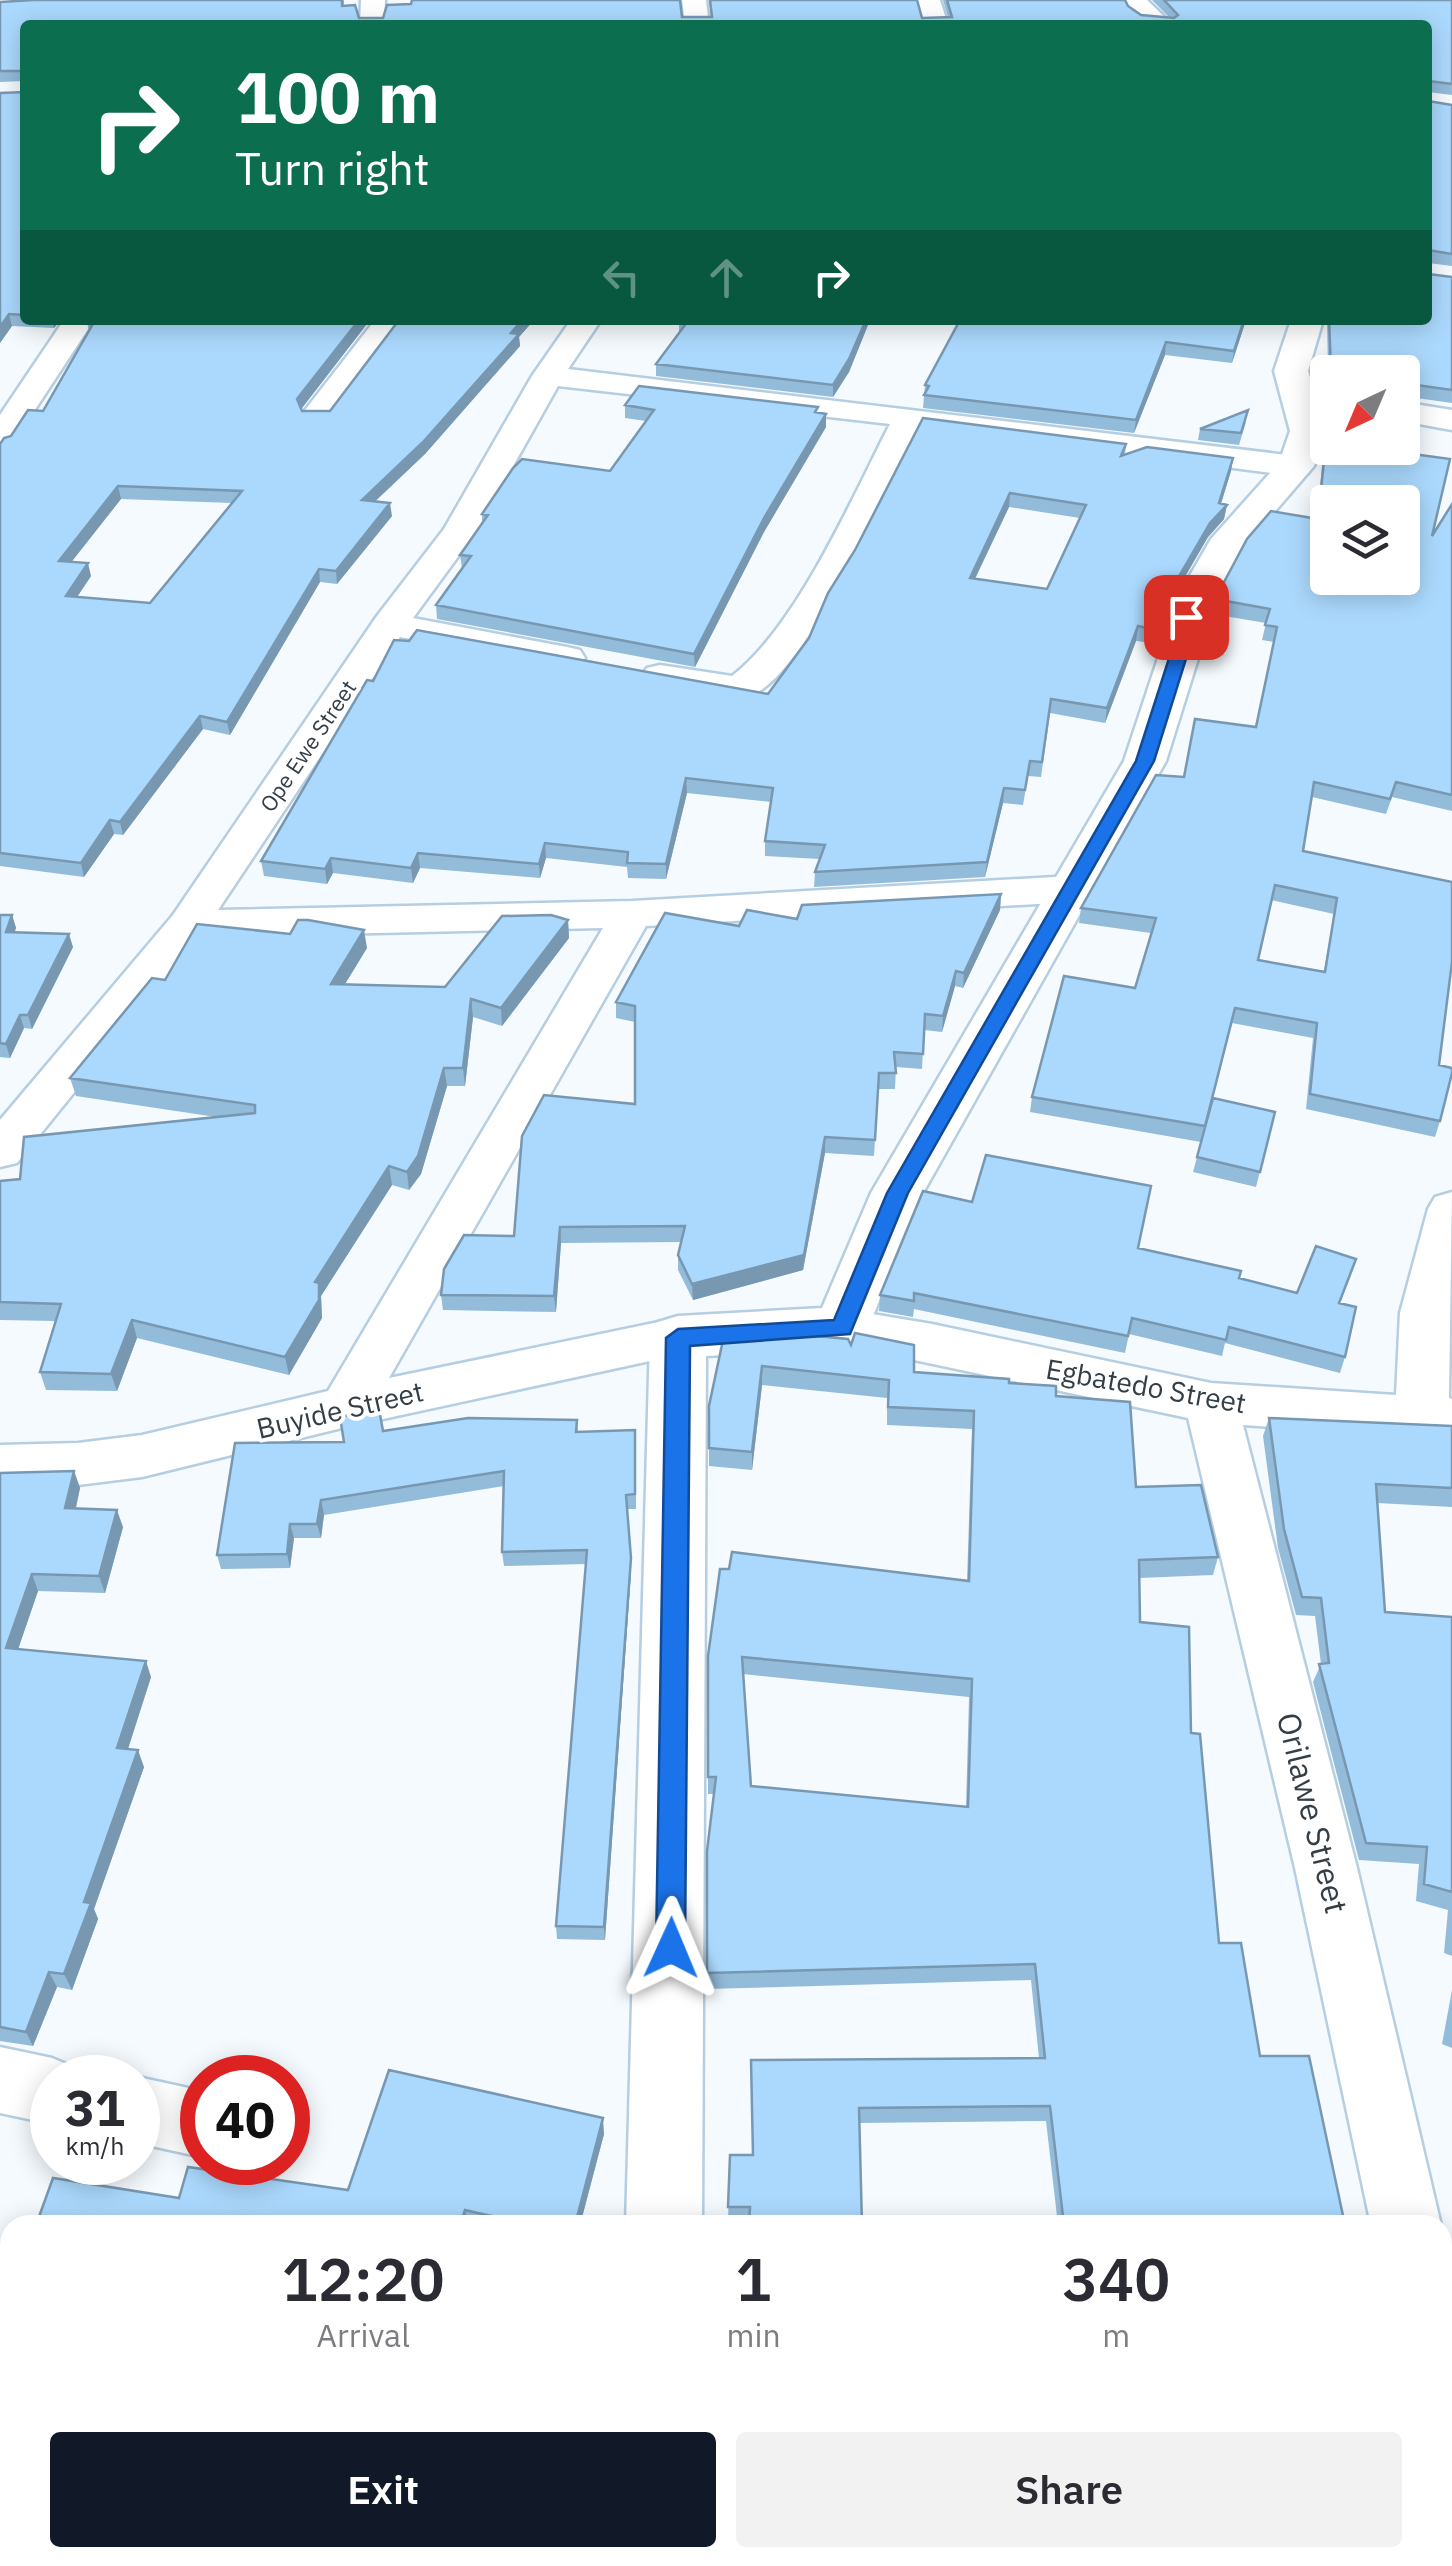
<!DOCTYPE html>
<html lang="en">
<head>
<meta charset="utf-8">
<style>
  :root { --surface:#fff; --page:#f2f2f3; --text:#2b2b33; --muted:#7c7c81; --accent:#111827 }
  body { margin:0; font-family:"IBM Plex Sans",sans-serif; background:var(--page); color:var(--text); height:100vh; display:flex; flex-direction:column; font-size:38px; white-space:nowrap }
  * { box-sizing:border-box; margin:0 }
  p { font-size:32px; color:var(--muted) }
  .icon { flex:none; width:55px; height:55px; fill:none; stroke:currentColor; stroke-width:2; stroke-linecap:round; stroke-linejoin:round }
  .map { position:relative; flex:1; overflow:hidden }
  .side { position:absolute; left:0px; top:2215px; width:1452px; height:352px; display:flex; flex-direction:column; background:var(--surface); border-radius:30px 30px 0 0; box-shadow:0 5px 25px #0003 }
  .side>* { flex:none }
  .guide { position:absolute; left:20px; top:20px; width:1412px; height:305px; border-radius:10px; box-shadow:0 5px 25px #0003; background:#0b6e4f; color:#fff; overflow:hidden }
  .needle { width:65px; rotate:224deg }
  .fabs { position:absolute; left:1310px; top:355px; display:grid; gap:20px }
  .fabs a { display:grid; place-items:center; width:110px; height:110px; border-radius:10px; background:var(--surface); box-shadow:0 5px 25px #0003; font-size:50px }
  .speed { position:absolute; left:30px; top:2055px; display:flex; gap:20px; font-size:50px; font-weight:700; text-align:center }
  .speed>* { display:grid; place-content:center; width:130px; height:130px; border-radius:50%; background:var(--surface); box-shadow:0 5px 25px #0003; line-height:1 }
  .speed small { font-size:25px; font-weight:400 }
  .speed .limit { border:15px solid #d22; background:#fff; color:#111 }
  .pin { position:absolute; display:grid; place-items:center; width:85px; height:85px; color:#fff; margin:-42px; border-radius:20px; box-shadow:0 5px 15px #0006 }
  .me { position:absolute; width:110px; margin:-55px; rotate:1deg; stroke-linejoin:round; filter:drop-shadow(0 0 8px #0008) }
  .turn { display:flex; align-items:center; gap:35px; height:210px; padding:0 50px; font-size:45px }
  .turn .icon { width:130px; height:130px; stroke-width:2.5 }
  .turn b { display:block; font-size:70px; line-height:85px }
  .lanes { display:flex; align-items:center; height:95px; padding:0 50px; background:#0003; justify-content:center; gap:50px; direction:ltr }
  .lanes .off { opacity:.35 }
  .eta { display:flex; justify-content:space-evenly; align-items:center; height:170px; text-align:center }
  .eta b { font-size:60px; font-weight:600; line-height:70px }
  .cta { display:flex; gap:20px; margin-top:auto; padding:20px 50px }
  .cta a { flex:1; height:115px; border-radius:10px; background:var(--accent); color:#fff; font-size:40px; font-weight:600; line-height:115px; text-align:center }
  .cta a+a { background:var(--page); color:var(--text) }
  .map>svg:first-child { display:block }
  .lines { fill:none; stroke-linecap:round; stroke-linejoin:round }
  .minor-casing { stroke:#b5cee1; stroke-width:5 }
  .tertiary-casing { stroke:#b5cee1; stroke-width:5 }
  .minor { fill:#fff; fill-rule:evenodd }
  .tertiary { fill:#fff; fill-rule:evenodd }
  .wall { fill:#93bbda; fill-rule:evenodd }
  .shaded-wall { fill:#7898b1 }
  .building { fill:#abd9fd; stroke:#7898b1; stroke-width:2.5; fill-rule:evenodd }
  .route { fill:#1a73e8; stroke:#114b97; stroke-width:2.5 }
  .labels { text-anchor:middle; stroke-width:8; stroke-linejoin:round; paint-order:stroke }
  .far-street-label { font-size:22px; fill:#343e46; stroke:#fff }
  .street-label { font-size:28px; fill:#343e46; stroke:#fff }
  .near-street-label { font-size:32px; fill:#343e46; stroke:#fff }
</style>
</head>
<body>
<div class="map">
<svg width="1452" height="2566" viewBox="0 0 1452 2566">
  <rect width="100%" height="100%" fill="#f5fafe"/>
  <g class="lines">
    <defs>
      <path id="minor" d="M0 0H47L35 7 0 9Z
        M361 0H385L384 25H360Z
        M682 0H706L709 25H685Z
        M916 0H940L948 25H924Z
        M64 320H94L11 446 0 449V415Z
        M375 320H405L329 421H307L302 414Z
        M571 320H601L568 369 1296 456 1308 459 1312 466 1308 473 1296 476 920 428C894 481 804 676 753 694 719 706 680 692 647 684L641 676 647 668 660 665 732 676C797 626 852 498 890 424L558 386 476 532 413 618 567 647 580 650 585 658 580 666 567 669 400 637 218 910 632 901 1072 876 1087 880 1093 889 1087 898 1072 902 646 926 389 1378 678 1318 696 1323 704 1337 696 1351 346 1427 142 1477 78 1485 0 1487V1445L78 1443 142 1435 328 1391 603 928 200 937 17 1163 0 1167V1120L173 915 377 616 444 529 532 376Z
        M1300 384 1328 388V407L1289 400 1284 393 1289 386Z
        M1402 402 1452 410V430L1402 421Z
        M1452 1192 1449 1398 1452 1399V1439L1243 1425 1357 1868 1441 2225H1371L1295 1868 1188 1418 824 1341 817 1328 824 1315 842 1309 932 1324 1211 1383 1396 1395 1400 1313 1428 1209 1435 1197Z
        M0 2047 52 2058 76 2068 80 2078H52V2124L0 2113Z
        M138 2077 202 2091V2157L138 2143Z
        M1442 2351 1452 2355V2467L1442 2463Z"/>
      <path id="tertiary" d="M1121 0H1147L1173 25C1149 25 1131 25 1121 0Z
        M1291 320H1323L1308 371 1326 431 1314 466 1241 551 1206 617 1202 646 1166 761 923 1193 862 1343 842 1349 706 1356 702 2225H626L650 1337 658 1322 678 1316 822 1308 871 1193 1124 761 1162 646 1166 617 1211 539 1279 463 1290 431 1274 371Z
        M606 2558H690V2566H606Z"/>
    </defs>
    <use href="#minor" class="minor-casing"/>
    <use href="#tertiary" class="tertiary-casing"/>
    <use href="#minor" class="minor"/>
    <use href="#tertiary" class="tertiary"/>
  </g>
  <path class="wall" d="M34 0H344V6L359 18H383L411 4 682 17H711L709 0H917L922 18 948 17 943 0H1125L1128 6 1141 15 1170 18 1152 0H1452V95L1428 92V25L0 82V2Z
    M25 92V320H61L54 328 12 326 0 343Z
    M1428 101 1452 105V266L1428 263V274L1452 277V403L1402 396V372H1328L1327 320H1428Z
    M88 320H370L301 409 302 411H330L399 320H534L519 337 520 346 425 454 375 501 392 516 337 584 320 582 230 735 203 729 123 835 114 834 84 877 0 866V444L43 411 89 332 87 322ZM121 499 232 503 150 603 77 597 91 576 71 562Z
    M679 320H870L849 372 833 397 656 376V364L679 332Z
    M1246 320 1232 363 1165 355 1134 433 923 408 925 385 988 323Z
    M625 405 818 413 826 427 764 532 695 667 437 619 436 605 462 568 460 555 482 523V514L610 471 646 421 625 418Z
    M1246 422 1239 445 1198 440 1200 429Z
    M1326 441 1432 536 1452 504V811L1392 797 1386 814 1312 797 1303 851 1452 882 1439 1065 1440 1121 1435 1137 1306 1109 1313 1038 1232 1023 1211 1106 1275 1112 1256 1187 1193 1172 1201 1142 1030 1112 1032 1097 1135 988 1151 933 1079 923 1081 908 1184 777 1256 727 1274 642 1262 640 1266 623 1212 614 1215 599 1317 519 1323 455ZM1271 900 1334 914 1324 971 1258 960Z
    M1126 444 1125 455 1231 471 1221 504 1227 505 1224 519 1208 537 1168 606 1159 605 1144 642 1136 641 1105 723 1050 713 1041 777 1028 776 1023 805 1003 803 985 877 814 887 815 872 820 859 765 856V841L771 802 687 793 666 879 628 878 627 867 546 858 540 878 420 868 413 883 333 873 327 884 264 876 261 861 768 694 809 638 855 550ZM1009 507 1080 518 1047 589 975 579Z
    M1001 894 1000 910 963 988 955 986 942 1032 924 1030 922 1069 896 1067 895 1089H878L874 1156 825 1153 803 1270 693 1300 678 1270V1255L681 1242 561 1243 556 1312 443 1310 441 1295 514 1236 635 1104V1022L616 1018V1002L739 926Z
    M0 915H12L16 928 14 932 73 947 32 1029 24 1028 10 1058 0 1057Z
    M568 920 569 938 502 1026 473 1017 465 1086H447L421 1174 409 1190 392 1185 321 1296 322 1318 289 1375 137 1338 117 1391 46 1390 40 1372 55 1321 0 1320V1181L20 1179 216 1117 76 1096 70 1078 165 980 367 948 345 984 445 987Z
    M1139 1248 1239 1278 1297 1293 1351 1275 1340 1303 1345 1357 1340 1373 1225 1343 1222 1356 1129 1334 1125 1353 914 1309 913 1317 879 1311 880 1295Z
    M723 1340 851 1345 914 1372 1009 1383 1056 1396 1136 1487 1218 1557 1213 1575 1139 1578 1140 1622 1191 1733 1219 1943 1260 2056 1345 2225H1058L1046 2121 859 2123 749 2221H728L730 2155H753L751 2076 1039 2058 1031 1980 707 1989V1851L714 1794H708V1656L967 1581 972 1429 887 1425V1398L762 1385 752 1470 709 1466V1406ZM743 1674 969 1697 966 1807 751 1786Z
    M1269 1418 1452 1426V1507L1377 1503 1385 1612 1452 1617V1956L1444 1953 1448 1910 1416 1901 1419 1864 1359 1860 1313 1682 1321 1664 1315 1616 1296 1615 1278 1548 1263 1436Z
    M577 1420 578 1432 636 1445V1509H627L631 1572 605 1940 557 1939 556 1926 586 1564 504 1566 502 1552 504 1486 324 1515 321 1538H294L290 1568 221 1569 217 1555 383 1431Z
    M74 1471 80 1488 76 1508 123 1527 105 1593 38 1591 18 1649 151 1677 128 1749 144 1767 94 1909 98 1919 72 1990 57 1987 33 2046 0 2041V1473Z
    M1452 1990V2048L1442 2044Z
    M604 2134 580 2225H36L179 2198 348 2190Z
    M10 2297V2442L1 2430 5 2414 0 2413V2325Z
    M1070 2558H1367L1369 2566H1071Z"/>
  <path class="shaded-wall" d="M9 314 12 326 0 343V327Z
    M52 320H61L54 328Z
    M359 320H370L299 412 297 399Z
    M522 320H534L519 337 520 346 425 454 364 512 362 500Z
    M866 320H870L849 372 833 397V385Z
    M1244 320H1246L1232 363 1234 351Z
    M1166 342 1165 355 1134 433 1136 420Z
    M826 414V427L764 532 695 667 694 654 764 518Z
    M1233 458 1231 471 1217 516 1227 505 1224 519 1208 537 1168 606 1170 592 1219 503Z
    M118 486 121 499 62 574 59 561Z
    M1010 493 1009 507 968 593 970 578Z
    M390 503 392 516 337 584 336 571Z
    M88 563 91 576 69 609 66 596Z
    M319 569 320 582 230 735 227 722Z
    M1162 590 1159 605 1144 642 1147 628Z
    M1138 626 1136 641 1105 723 1107 708Z
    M200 716 203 729 123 835 120 822Z
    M686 778 687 793 666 879V864Z
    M1004 788 1003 803 985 877 987 862Z
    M110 820 114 834 84 877 81 863Z
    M545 843 546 858 540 878 539 864Z
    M418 853 420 868 413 883 411 868Z
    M331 858 333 873 327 884 325 869Z
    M1001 894 1000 910 963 988 964 973Z
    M12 915 16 928 10 946 6 932Z
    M568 920 569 938 502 1026 501 1008Z
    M364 930 367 948 334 1002 331 984Z
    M69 934 73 947 32 1029 28 1015Z
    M956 971 955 986 942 1032 943 1016Z
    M471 999 473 1017 465 1086 463 1068Z
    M20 1015 24 1028 10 1058 6 1044Z
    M444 1068 447 1086 421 1174 409 1190 407 1172Z
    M825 1137V1153L803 1270 693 1300 692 1284Z
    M389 1166 392 1185 321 1296 322 1318 289 1375 285 1357 315 1282Z
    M560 1227 561 1243 556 1312 554 1296Z
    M132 1320 137 1338 117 1391 111 1374Z
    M762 1366V1385L752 1470V1452Z
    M74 1471 80 1488 72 1525 65 1508Z
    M321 1500 324 1515 321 1538 317 1524Z
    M117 1510 123 1527 105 1593 99 1576Z
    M290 1524 294 1538 290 1568 287 1554Z
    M631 1558V1572L605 1940 604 1927Z
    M32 1574 38 1591 13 1664 6 1648Z
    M146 1661 151 1677 123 1764 117 1748Z
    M138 1750 144 1767 94 1909 98 1919 72 1990 64 1974 84 1902Z
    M49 1972 57 1987 33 2046 26 2032Z
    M603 2118 604 2134 580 2225H575Z
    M465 2210 468 2225H460Z
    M353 2558H362L360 2566H351Z
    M576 2558H580L578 2566H574Z"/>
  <path class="building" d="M34 0H342V6L355 5 359 18H383L387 5 411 4 412 0H680L682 17H712L710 0H917L922 18 952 17 947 0H1125L1128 6 1141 15 1174 18 1178 15 1164 0H1452V84L1428 81V101V25H25V71H0V2Z
    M25 92V315L9 314 0 327V93Z
    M1428 101 1452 105V254L1428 250V274L1452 277V390L1402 383V372H1346L1347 371 1331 368 1329 320H1428Z
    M88 320H359L297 399 302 411H330L399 320H522L511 333 519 334 423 442 362 500 390 503 336 571 319 569 227 722 200 716 120 822 110 820 81 863 0 853V444L4 438 11 436 28 410 43 411 94 322H87ZM118 486 242 491 150 603 66 596 88 563 59 561Z
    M679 320H866L849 359 833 385 656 364 688 321Z
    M960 320 988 323 990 320H1244L1234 351 1166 342 1136 420 924 395 929 386 925 385Z
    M639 386 818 407 815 412 826 414 764 518 694 654 436 605 471 556 460 555 488 515 482 514 513 468 522 459 610 471 654 410 625 405Z
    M1248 410 1241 433 1200 429Z
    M923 418 1126 444 1121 456 1147 447 1233 458 1219 503 1227 505 1210 523 1170 592 1162 590 1147 628 1138 626 1107 708 1051 699 1042 762 1030 761 1025 790 1004 788 987 862 815 872 825 845 765 841 773 788 686 778 666 864 627 863 628 852 545 843 539 864 418 853 411 868 331 858 325 869 261 861 367 680 373 681 394 640 409 641 417 630 768 694 809 638 828 593 855 550ZM1010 493 1086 505 1047 589 970 578Z
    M1326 441H1328V448H1369L1450 459 1432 536 1452 504V795L1396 782 1390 799 1314 782 1303 851 1452 882V962L1439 1065 1452 1068V1073L1440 1121 1310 1094 1317 1023 1235 1008 1205 1126 1032 1097 1064 976 1135 988 1156 918 1081 908 1156 775 1184 777 1195 719 1256 727 1277 627 1265 625 1270 609 1215 599 1247 539 1271 511 1318 519ZM1328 502H1402V578H1328ZM1275 885 1337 898 1325 972 1258 960Z
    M1001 894 964 973 956 971 943 1016 925 1014 923 1054 894 1052 896 1073H879L875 1140 825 1137 804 1255 692 1284 678 1255 685 1226 560 1227 554 1296 441 1295 444 1269 464 1235 514 1236 522 1136 544 1095 635 1104V1006L616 1002 665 913 739 926 747 910 797 919 802 905Z
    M0 915H12L6 932 69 934 28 1015H20L6 1044 0 1043Z
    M551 915 568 920 501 1008 471 999 463 1068H444L418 1156 407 1172 389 1166 315 1282 319 1283V1300L285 1357 132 1320 111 1374 40 1372 61 1304 0 1302V1181L20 1179 24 1137 255 1113V1105L70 1078 152 978 165 980 197 924 290 934 298 920H308L364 930 331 984 445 987 502 916Z
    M1213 1098 1275 1112 1260 1172 1197 1157Z
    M986 1155 1151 1186 1138 1248 1241 1271 1239 1278 1297 1293 1316 1246 1356 1259 1339 1303 1356 1307 1345 1357 1229 1327 1226 1340 1132 1318 1128 1336 914 1293V1301L880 1295 923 1191 972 1202Z
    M855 1333 914 1345V1372L1009 1379V1383L1056 1386V1396L1130 1402 1136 1487 1201 1485 1218 1557 1139 1560 1140 1622 1189 1627 1191 1733 1200 1734 1219 1943H1241L1260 2056H1309L1345 2225H1064L1050 2106 859 2108 862 2225H749L750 2207H728L730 2155H753L751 2060 1045 2058 1035 1964 707 1973V1851L716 1777H708V1656L720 1569H729L732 1552 969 1581 974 1411 888 1407 889 1380 762 1366 752 1452 709 1448V1406L723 1340 816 1336 848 1339 851 1345ZM742 1657 972 1679 968 1807 751 1786Z
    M379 1409 383 1431 468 1418 577 1420 576 1432 635 1430V1494L626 1495 631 1558 604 1927 556 1926 587 1550 502 1552 504 1471 321 1500 317 1524H290L287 1554 217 1555 235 1443 344 1442 340 1417Z
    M1269 1418 1452 1426V1488L1376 1484 1385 1612 1452 1617V1892L1424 1884 1427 1847 1366 1843 1319 1664 1329 1663 1321 1598 1302 1597 1284 1529Z
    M74 1471 65 1508 117 1510 99 1576 32 1574 6 1648 146 1661 117 1748 138 1750 84 1902 91 1903 64 1974 49 1972 26 2032 0 2027V1473Z
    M389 2070 603 2118 575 2225H530L465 2210 460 2225H36L53 2178 179 2198 188 2167 348 2190Z
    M10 2297V2432L1 2430 8 2402 0 2401V2325Z
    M0 2480 10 2481V2558H353L351 2566H0Z
    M433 2558H576L574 2566H431Z
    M741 2558H949V2566H741Z
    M1076 2558H1367L1369 2566H1077Z"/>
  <path class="route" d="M1186 612 1194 617 1190 646 1154 761 908 1193 850 1334 690 1346 685 1948 681 1958 671 1962 660 1958 656 1948 666 1338 678 1329 834 1320 887 1193 1136 761 1173 646 1178 617Z"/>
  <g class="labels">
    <g class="far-street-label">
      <text transform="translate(308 746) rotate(-56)" y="8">Ope Ewe Street</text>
    </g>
    <g class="street-label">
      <text transform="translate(1146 1386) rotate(10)" y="10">Egbatedo Street</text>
      <text transform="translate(340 1410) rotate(-13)" y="10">Buyide Street</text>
    </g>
    <g class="near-street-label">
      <text transform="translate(1312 1813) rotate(76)" y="11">Orilawe Street</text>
    </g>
  </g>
</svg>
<div class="fabs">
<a><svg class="needle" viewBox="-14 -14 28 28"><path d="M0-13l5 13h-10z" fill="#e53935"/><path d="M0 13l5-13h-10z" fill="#7c7c81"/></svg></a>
<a><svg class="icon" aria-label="layers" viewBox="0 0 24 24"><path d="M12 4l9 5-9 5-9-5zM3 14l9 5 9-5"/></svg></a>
</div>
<div class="speed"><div>31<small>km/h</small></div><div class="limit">40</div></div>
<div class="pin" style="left:1186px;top:617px;background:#d93025"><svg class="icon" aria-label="arrive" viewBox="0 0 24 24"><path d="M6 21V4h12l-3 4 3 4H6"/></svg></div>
<svg class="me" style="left:671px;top:1948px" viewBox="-20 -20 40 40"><path d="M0-17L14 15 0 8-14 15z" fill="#1a73e8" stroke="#fff" stroke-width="4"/></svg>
<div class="guide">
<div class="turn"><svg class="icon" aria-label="right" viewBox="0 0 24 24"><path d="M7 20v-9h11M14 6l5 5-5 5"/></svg><div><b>100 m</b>Turn right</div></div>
<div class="lanes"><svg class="icon off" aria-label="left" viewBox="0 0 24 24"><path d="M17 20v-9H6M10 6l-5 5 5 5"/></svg><svg class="icon off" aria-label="ahead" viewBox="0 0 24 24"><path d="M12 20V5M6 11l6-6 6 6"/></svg><svg class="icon" aria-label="right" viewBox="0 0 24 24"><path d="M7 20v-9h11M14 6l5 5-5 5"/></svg></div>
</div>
<section class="side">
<div class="eta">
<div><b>12:20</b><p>Arrival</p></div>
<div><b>1</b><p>min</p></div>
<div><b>340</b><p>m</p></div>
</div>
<div class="cta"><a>Exit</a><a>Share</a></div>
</section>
</div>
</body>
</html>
